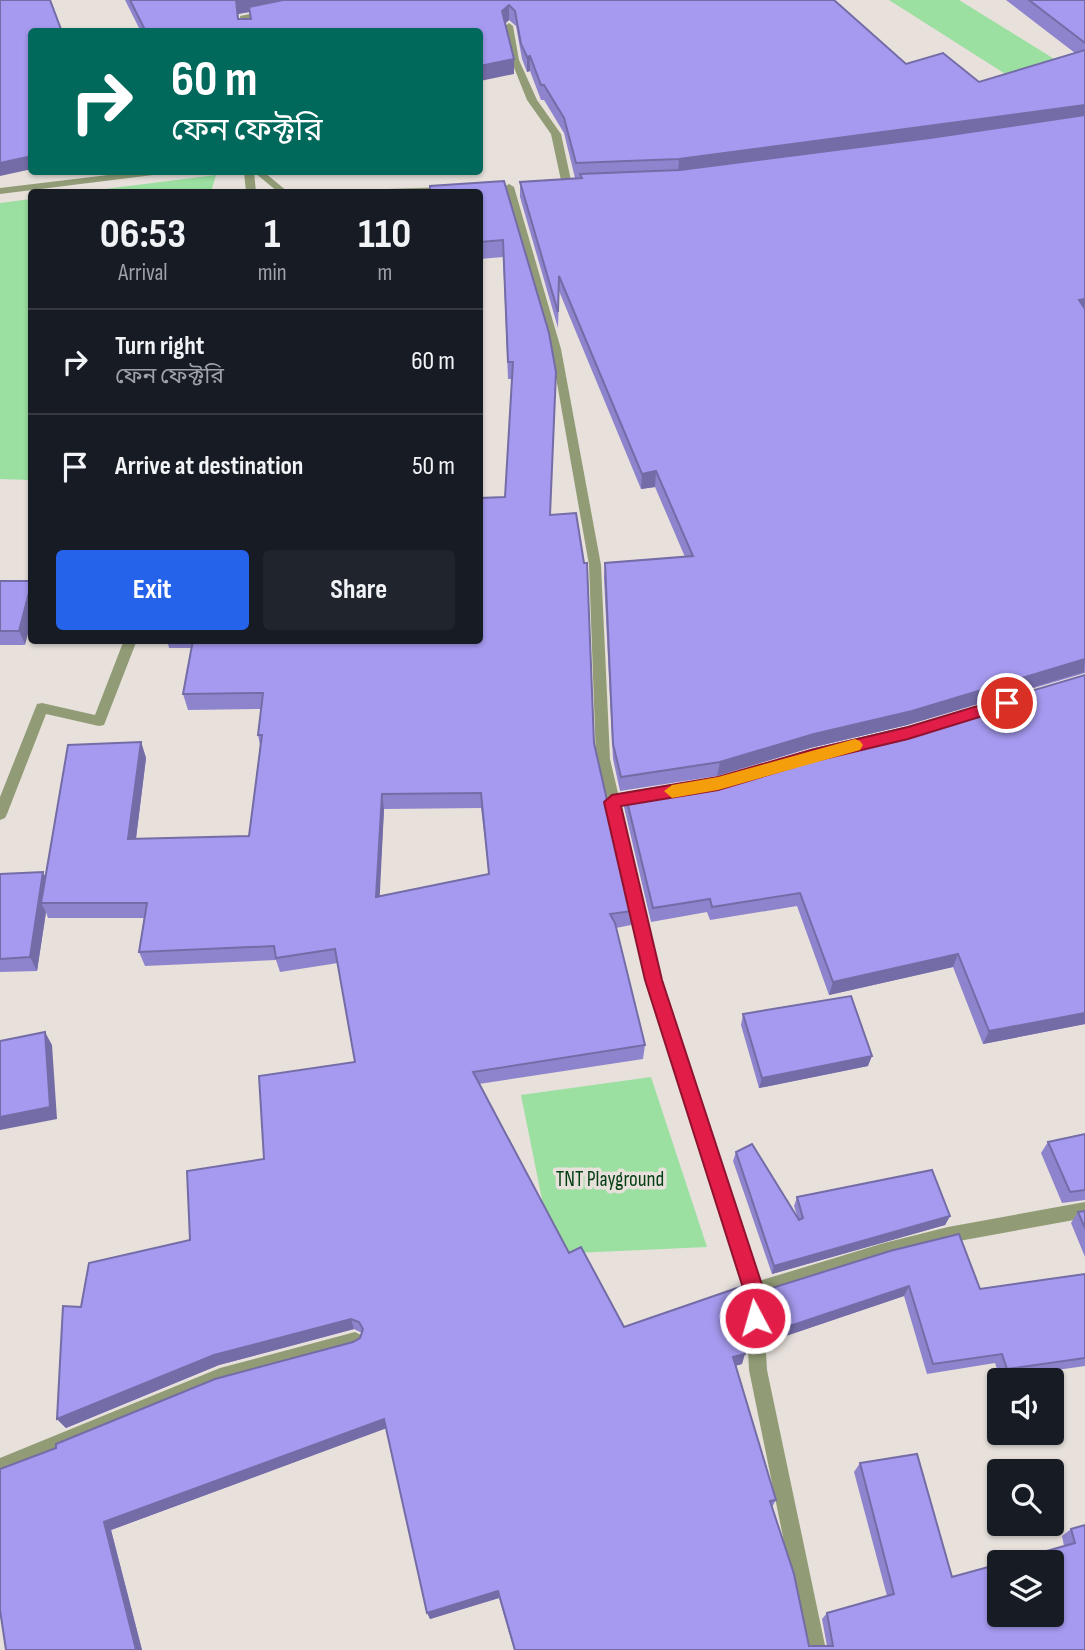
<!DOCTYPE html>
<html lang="en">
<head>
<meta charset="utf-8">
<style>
  :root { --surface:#171b24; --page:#20242c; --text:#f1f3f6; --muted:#9ea1a6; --line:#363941; --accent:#2563eb }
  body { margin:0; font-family:"Sofia Sans Condensed","Noto Sans Bengali",sans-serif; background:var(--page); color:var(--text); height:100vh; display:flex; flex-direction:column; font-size:26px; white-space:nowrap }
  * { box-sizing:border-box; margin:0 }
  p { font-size:23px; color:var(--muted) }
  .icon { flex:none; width:38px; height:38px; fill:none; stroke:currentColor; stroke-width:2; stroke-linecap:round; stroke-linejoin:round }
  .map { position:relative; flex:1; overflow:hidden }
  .side { position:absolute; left:28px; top:189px; width:455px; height:455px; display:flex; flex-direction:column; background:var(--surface); border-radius:7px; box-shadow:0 2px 5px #0004 }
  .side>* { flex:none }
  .guide { position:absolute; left:28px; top:28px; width:455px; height:147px; border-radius:7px; box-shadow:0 2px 5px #0004; background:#00695c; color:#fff; overflow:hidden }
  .controls { position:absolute; left:987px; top:1368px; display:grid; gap:14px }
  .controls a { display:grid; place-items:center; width:77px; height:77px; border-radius:7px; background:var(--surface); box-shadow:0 2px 5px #0004; font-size:35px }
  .pin { position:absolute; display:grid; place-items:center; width:60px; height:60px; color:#fff; margin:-30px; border:4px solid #fff; border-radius:50%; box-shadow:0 2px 7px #0007 }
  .me { position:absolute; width:77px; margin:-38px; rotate:354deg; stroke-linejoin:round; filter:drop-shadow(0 0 5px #0008) }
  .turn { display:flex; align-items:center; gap:24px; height:147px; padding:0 28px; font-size:32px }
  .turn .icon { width:91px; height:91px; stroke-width:2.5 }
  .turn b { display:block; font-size:49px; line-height:60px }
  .eta { display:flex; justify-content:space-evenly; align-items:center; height:119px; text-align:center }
  .eta b { font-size:42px; font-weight:700; line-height:49px }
  .button { display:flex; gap:14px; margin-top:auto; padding:14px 28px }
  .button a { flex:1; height:80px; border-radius:7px; background:var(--accent); color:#fff; font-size:28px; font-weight:700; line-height:80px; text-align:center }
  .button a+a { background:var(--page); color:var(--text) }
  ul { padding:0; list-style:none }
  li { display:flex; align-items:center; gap:21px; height:105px; padding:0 28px; border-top:2px solid var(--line) }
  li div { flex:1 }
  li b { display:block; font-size:26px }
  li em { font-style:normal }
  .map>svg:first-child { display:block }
  .green { fill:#9bdfa1 }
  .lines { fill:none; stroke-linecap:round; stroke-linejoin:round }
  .street { fill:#919c76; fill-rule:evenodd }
  .wall { fill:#8e84ce; fill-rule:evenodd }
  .shaded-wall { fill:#746ca7 }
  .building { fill:#a59aef; stroke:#746ca7; stroke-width:2; fill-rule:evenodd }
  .route { fill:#e11d48; stroke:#92132f; stroke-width:2 }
  .slow { fill:#f59e0b }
  .labels { text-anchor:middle; stroke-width:7; stroke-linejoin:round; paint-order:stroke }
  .park-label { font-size:21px; fill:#033e12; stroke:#e7e0db }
</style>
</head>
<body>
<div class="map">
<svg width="1085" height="1650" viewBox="0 0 1085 1650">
  <rect width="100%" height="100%" fill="#e7e0db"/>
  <path class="green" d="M889 0H959L1085 78 1048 101Z
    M216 175 211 192H81Z
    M31 199V480L0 479V203Z
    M651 1077 707 1247 553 1254 521 1095Z"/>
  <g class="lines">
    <path class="street" d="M270 10 273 11V15L248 20 251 32H242L240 16Z
      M509 23 513 26 519 60 537 100 561 134 572 185 570 187 562 185 551 134 527 100 511 60 505 26Z
      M133 172H158L153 175 0 194V188Z
      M244 172H254L256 192H246Z
      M254 172H264L288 192H278Z
      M509 184 514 187 561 349 601 565 610 759 662 980 759 1281 884 1243 948 1227 1085 1202V1218L948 1243 884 1259 763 1297 767 1370 826 1650H806L749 1370 745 1291 646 980 596 759 589 565 551 349 504 187Z
      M447 187 452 190 450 192H382L387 189Z
      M124 640H137L104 725 99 726 46 714 7 814 5 818 0 820V797L37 704 42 703 95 715Z
      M355 1332 361 1335 364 1341 361 1347 355 1350 220 1386 0 1476V1458L220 1368Z"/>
  </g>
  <path class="wall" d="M125 0H834L906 64 979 82 1075 53 1006 0H1085V673L907 725 810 748 717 776 620 791 613 759 604 578 605 563 685 557 655 487 641 489 559 291 558 328 520 197V182L575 178 564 133 544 100H541L530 71 527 72 522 59 516 26 509 20 505 24 514 74 480 32H141ZM250 12 251 19H238V14Z
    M504 181 551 515 594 743 632 911 631 925 616 928 645 1045 643 1059 479 1084 569 1253 624 1327 745 1350H744L742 1364 735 1366 776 1500 772 1507 809 1646H827L822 1619 827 1613 887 1596 854 1472 860 1463 952 1577 1064 1546 1062 1536 1071 1529 1085 1525V1650H514L499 1598 430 1619 386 1428 111 1530 142 1650H6L0 1610 353 1342 360 1338 362 1333 354 1329 219 1365 66 1428 57 1419 81 1307 190 1240 355 1062 338 963 280 972 276 960 145 966 139 952 144 918H48L46 912 37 971 0 972V874L46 877 141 742 146 758 136 839 249 836 260 745 258 735 261 709 188 710 183 694 191 648H169L167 640H480L505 497 512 379H508L503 257 480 259V192H430V186ZM481 808 489 874 379 896 384 809Z
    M0 581 25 645H0Z
    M1085 675V1024L983 1044 953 967 829 995 797 906 710 920 707 912 651 922 624 807 625 793 721 777 913 726Z
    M743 1014 868 1066 759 1088 741 1025Z
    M1085 1134V1200L1062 1203 1041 1153 1048 1142Z
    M736 1152 797 1216 794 1206 797 1197 950 1216 945 1225 772 1274 733 1161Z
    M1085 1211V1257L1071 1223 1078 1212Z
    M890 1251 980 1289 1085 1274V1366L1000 1378 995 1363 927 1374 904 1296 768 1342 766 1299 769 1289Z"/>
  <path class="shaded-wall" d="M236 0H311L238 14 240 32Z
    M509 5V20L502 26V11Z
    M530 56V71L527 72V57Z
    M514 59V74L480 81V66Z
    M1085 105V119L678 174 679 159Z
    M32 156V169L0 176V163Z
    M1085 299V314L1079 300Z
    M656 471 655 487 641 489 642 474Z
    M32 584V619L25 645 19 631Z
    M1085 659 1084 672 907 725 810 748 717 776 720 762 814 734Z
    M141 742 146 758 134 854 128 839Z
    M382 794 384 809 379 911 376 897Z
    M43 872 50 886 41 903 46 912 37 971 30 957Z
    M958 954 953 967 829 995 833 982Z
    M1085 1013V1024L983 1044 989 1031Z
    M45 1032 52 1045 57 1119 0 1130V1117Z
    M872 1056 868 1066 759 1088 762 1078Z
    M950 1216 945 1225 772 1274 774 1266Z
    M909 1286 904 1296 768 1342 772 1332Z
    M351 1319 354 1329 219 1365 66 1428 57 1419 214 1355Z
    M749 1339 745 1350 739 1352 742 1342Z
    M745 1354 742 1364 730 1367 733 1357Z
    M384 1419 387 1428 111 1530 142 1650H136L104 1522Z
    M498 1591 499 1598 430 1619 427 1613Z"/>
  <path class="building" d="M0 0H50L62 32H32V156L0 163Z
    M130 0H236L238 19H251L249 7 283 0H834L906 64 943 53 979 82 1085 50V105L679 159 576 163 564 118 544 85H541L530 56 527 57 521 44 515 11 509 5 502 11 514 59 480 66V32H146Z
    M1029 0H1085V43Z
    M1085 115V299L1079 300 1085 309V659L912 711 814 734 720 762 621 777 613 744 605 563 693 556 656 471 642 474 559 276 558 312 520 182 582 178 580 174 680 170 930 138Z
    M504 181 549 333 556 372 550 515 576 513 584 563H587L594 743 632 911 610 914 615 923 645 1045 473 1072 569 1253 581 1247 624 1327 746 1285 749 1339 742 1342 745 1354 733 1357 776 1500 770 1501 794 1574 809 1646H833L827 1613 894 1594 860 1463 917 1454 952 1577 999 1564V1615H1052V1563H1004L1075 1543 1071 1529 1085 1525V1650H515L498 1591 427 1613 384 1419 104 1522 136 1650H6L0 1610V1469L56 1448V1444L215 1379 353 1342 360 1338 363 1329 359 1322 351 1319 214 1355 57 1419 63 1306 81 1307 89 1263 190 1240 187 1171 264 1159 259 1076 355 1062 335 949 276 958 274 946 139 952 147 903H41L68 745 141 742 128 839 249 836 262 735H258L263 693 183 694 193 640H480V498L505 497 513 362H508L503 240 480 242V192H430V186ZM481 793 489 874 376 897 382 794Z
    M0 581H32L19 631H0Z
    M1085 675V1013L989 1031 958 954 833 982 800 893 712 907 710 899 653 908 625 793 721 777 815 749 913 726Z
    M43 872 30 957 0 959V874Z
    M851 996 872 1056 762 1078 743 1014Z
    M45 1032 50 1107 0 1117V1041Z
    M1085 1134V1190L1070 1192 1048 1142Z
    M752 1144 799 1220 803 1218 797 1197 932 1170 950 1216 774 1266 736 1152Z
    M1085 1211V1228L1078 1212Z
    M959 1234 980 1289 1085 1274V1358L1007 1369 1002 1354 933 1364 909 1286 772 1332 769 1289 890 1251Z"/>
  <path class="route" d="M1007 697 1014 703 1012 707 908 739 811 762 718 790 621 806 662 980 764 1291 765 1318 762 1325 755 1327 748 1325 744 1291 645 980 604 802 612 795 718 777 811 750 908 727Z"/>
  <path class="slow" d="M855 739 860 741 863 745 860 750 718 790 672 798 664 791 672 785 718 777Z"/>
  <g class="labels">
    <g class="park-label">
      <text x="610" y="1186">TNT Playground</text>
    </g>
  </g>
</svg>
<div class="controls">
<a><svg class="icon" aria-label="sound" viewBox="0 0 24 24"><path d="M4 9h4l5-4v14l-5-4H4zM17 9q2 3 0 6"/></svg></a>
<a><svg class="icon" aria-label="search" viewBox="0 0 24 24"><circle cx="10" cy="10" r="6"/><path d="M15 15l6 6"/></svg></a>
<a><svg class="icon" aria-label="layers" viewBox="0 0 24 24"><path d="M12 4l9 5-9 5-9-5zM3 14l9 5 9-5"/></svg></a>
</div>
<div class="pin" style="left:1007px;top:703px;background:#d93025"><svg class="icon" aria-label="arrive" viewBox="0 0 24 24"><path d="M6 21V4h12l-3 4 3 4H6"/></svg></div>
<svg class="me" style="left:755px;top:1318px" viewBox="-20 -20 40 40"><circle r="17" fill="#e11d48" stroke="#fff" stroke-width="3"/><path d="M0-11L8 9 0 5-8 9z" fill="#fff"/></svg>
<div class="guide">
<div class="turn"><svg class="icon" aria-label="right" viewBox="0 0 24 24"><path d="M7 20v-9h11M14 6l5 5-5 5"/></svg><div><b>60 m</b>ফেন ফেক্টরি</div></div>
</div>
<section class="side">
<div class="eta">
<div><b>06:53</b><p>Arrival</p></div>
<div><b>1</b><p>min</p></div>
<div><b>110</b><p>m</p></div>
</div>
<ul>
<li><svg class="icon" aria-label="right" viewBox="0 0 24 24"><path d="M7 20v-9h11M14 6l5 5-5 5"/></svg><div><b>Turn right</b><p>ফেন ফেক্টরি</p></div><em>60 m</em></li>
<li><svg class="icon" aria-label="arrive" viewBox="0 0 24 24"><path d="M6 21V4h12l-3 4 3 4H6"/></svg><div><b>Arrive at destination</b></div><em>50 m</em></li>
</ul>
<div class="button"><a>Exit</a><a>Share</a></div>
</section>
</div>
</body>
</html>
